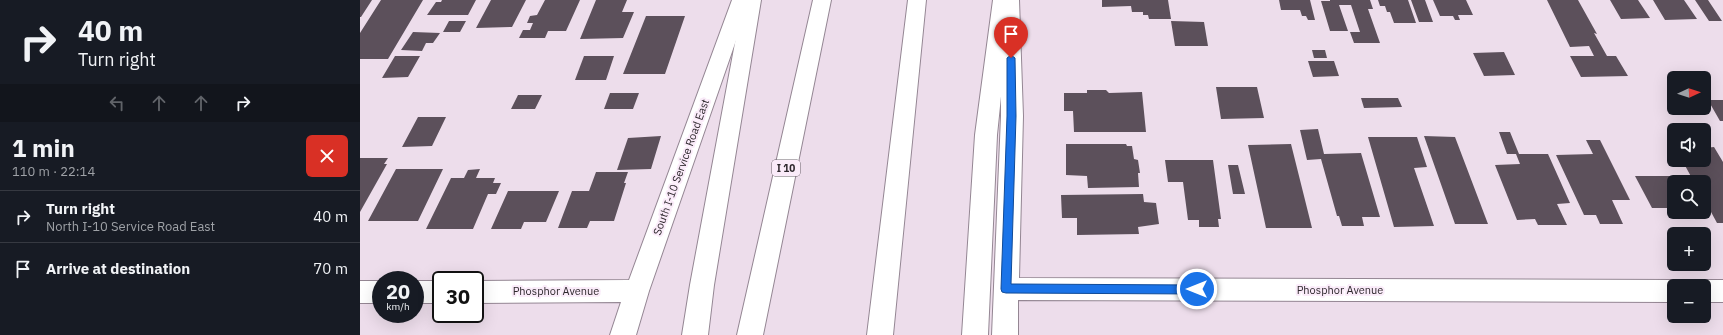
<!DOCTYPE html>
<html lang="en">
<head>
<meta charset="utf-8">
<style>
  :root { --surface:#171b24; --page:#242831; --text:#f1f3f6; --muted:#9ea1a6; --line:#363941 }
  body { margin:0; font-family:"IBM Plex Sans",sans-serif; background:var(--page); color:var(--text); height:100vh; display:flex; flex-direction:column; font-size:15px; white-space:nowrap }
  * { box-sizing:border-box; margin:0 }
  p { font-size:13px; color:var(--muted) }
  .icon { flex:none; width:22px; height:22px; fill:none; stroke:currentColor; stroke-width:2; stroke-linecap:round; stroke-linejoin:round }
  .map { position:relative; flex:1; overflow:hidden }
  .side { display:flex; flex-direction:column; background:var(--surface); width:360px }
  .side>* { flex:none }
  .top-card { background:#171b24; color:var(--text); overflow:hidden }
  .needle { width:26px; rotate:87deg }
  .buttons { position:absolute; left:1307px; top:71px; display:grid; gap:8px }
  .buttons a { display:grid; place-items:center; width:44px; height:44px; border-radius:6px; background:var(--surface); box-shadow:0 4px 16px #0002; font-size:20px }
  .speed { position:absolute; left:12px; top:271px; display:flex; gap:8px; font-size:20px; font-weight:700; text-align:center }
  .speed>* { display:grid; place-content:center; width:52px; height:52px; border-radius:50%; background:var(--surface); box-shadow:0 4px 16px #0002; line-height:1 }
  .speed small { font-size:10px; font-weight:400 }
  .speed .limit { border:2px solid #111; border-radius:6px; background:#fff; color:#111 }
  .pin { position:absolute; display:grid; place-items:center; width:34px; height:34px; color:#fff; margin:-41px -17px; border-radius:50% 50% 50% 0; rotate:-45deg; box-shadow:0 0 4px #0007 }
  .pin .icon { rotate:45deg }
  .me { position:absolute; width:44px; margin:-22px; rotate:270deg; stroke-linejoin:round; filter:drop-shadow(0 0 3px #0008) }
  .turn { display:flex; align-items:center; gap:14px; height:84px; padding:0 12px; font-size:18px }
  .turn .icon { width:52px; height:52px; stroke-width:2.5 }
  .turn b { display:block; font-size:28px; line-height:34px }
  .lanes { display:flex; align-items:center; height:38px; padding:0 12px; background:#0003; justify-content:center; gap:20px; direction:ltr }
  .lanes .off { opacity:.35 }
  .round { display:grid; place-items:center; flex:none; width:42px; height:42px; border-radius:6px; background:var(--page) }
  .summary { display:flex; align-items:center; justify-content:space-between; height:68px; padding:0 12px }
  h1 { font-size:24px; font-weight:700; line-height:30px }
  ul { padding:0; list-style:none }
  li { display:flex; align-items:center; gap:12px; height:52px; padding:0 12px; border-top:1px solid var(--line) }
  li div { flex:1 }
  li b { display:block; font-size:15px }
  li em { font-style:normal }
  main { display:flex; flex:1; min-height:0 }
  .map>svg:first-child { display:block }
  .building { fill:#5c505b }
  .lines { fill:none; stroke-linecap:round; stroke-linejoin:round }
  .minor-casing { stroke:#948693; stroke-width:2 }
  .highway-casing { stroke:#948693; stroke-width:2 }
  .minor { fill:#fff; fill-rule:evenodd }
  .highway { fill:#fff; fill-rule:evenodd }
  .route { fill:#1a73e8; stroke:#114b97 }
  .labels { text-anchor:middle; stroke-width:4; stroke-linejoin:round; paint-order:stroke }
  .shield { fill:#faebf9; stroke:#6b626a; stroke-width:1 }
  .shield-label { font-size:10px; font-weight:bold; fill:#2e282d }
  .street-label { font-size:11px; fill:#2e282d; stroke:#faebf9 }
</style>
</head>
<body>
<main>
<section class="side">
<div class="top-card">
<div class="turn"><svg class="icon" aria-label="right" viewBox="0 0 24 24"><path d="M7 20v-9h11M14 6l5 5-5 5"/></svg><div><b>40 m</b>Turn right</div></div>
<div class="lanes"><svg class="icon off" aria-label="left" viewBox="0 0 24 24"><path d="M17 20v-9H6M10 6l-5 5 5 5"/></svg><svg class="icon off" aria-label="ahead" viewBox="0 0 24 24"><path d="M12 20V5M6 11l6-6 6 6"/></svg><svg class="icon off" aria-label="ahead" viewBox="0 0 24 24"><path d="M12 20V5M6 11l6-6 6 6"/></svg><svg class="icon" aria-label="right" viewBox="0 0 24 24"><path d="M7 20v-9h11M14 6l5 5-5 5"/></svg></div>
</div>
<div class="summary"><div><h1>1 min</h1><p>110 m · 22:14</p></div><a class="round" style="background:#d93025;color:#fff"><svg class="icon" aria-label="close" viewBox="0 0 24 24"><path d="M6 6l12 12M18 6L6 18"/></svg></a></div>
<ul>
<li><svg class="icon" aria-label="right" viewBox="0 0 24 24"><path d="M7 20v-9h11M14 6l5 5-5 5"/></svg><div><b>Turn right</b><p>North I-10 Service Road East</p></div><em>40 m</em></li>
<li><svg class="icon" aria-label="arrive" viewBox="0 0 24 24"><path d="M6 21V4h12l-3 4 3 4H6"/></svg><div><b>Arrive at destination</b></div><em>70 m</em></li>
</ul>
</section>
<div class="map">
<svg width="1363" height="335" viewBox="0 0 1363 335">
  <rect width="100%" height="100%" fill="#edddeb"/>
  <path class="building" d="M0 0H12L1 17H0Z
    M21 0H63L28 59H0V33Z
    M82 0H116L108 15H67L76 2H81Z
    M131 0H166L152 27 116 28Z
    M185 0H220L206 31H188L185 38H159L163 30H170L173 23H167L170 16 177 15Z
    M236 0H267L262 12H274L263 38 220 39Z
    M742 0H808L811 19H789L788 15H783V12H772L771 6 742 7Z
    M919 0H950L955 20H948L946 16H942L940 10H921Z
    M970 0H1010L1013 9H1008L1020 43H994L990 32H1000L991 5H979L988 31H970L961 1H970Z
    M1018 0H1048L1056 23H1034L1030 12H1027L1025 6H1020Z
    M1051 0H1065L1073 22H1059Z
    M1073 0H1106L1113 15H1098L1100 20H1095L1093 16H1080Z
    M1187 0H1218L1237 34 1234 33 1247 56H1256L1268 76 1221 77 1210 56H1234L1229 46 1210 47Z
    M1250 0H1278L1290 18 1261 19Z
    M1293 0H1324L1337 19 1305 20Z
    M1335 0H1348L1362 21H1349Z
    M286 16H325L305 74H263Z
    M89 21H106L100 32H83Z
    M811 21 844 22 848 46H815Z
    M53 32 80 33 73 43H66L62 51 41 50Z
    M952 50H965L967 58H954Z
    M1144 52 1155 75 1124 76 1113 53Z
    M35 56H60L48 77 22 78Z
    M224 56H254L246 80H215Z
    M948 61H974L979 76 953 77Z
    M856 87H897L904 118 861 119Z
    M727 90H746L749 93 782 92 786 132H714L713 111H704V93H727Z
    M250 93H279L273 109H244Z
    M158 95H182L175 109H151Z
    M1001 98H1038L1042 107 1004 108Z
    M1348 100H1363V121H1360Z
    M58 117H86L72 146 42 147Z
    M958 129 964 154 1001 153 1020 217H1002L1004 226H982L979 216H977L961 159 947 160 940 130Z
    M1139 132H1150L1159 154H1188L1210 203 1197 204 1207 225H1178L1175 219 1157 220 1135 165 1160 164 1156 154H1147Z
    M301 136 291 169 257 170 268 138Z
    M1064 136 1095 137 1128 224H1095Z
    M1008 137H1057L1067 167 1054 168 1074 226 1034 227Z
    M1226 140H1240L1270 200H1252L1263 224H1240L1236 215H1224L1196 155 1233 154Z
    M706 144H766L767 146H772L774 159 778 160 780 173H778L779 187 728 188 727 176 706 175Z
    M931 144 952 228H906L888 145Z
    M1354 147 1363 162V223H1357L1344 199V182H1334L1322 160H1344V148Z
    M0 158H28L24 164H27L0 212Z
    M805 160H853L861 219H858L859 227H839V220H828L823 182H808Z
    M868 165H878L885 194H873Z
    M36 169H83L58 221H8Z
    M120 169 116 178H135L133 183H141L136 194H128L113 229H66L91 178H104L108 170Z
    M236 172H268L264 183H266L254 221H230L227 228H198L212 191H229Z
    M1275 176H1322L1325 182H1314V208H1292Z
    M148 191H199L186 222H164L161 229H131Z
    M783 194 784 202 796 203 799 224 778 227 779 234 717 235V218H702L701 195Z
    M1324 212H1342L1343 215 1326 216Z"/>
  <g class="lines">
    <defs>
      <path id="minor" d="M372 0H390L289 291 276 335H250L261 302 115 303V281L269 280Z
        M641 0H659L663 116 659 278 1314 280 1323 283 1324 286H1314V302L658 300V335H632L641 116Z
        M1344 280H1363V302H1344V286H1334L1335 283Z
        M0 281H21V303H0Z
        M55 281H81V303H55Z"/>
      <path id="highway" d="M383 0H401L354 285 348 335H322L330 285Z
        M453 0H471L403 335H377Z
        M548 0H566L533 335H507Z
        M633 0H651L637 135 628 335H602L615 135Z"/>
    </defs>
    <use href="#minor" class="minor-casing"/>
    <use href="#highway" class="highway-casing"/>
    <use href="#minor" class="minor"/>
    <use href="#highway" class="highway"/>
  </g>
  <path class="route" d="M651 55 655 58 656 116 651 284 837 285 840 286 842 289 840 293 837 294 646 293 642 292 641 289 647 116V58Z"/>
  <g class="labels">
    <rect class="shield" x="412" y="160" width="28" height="16" rx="3"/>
    <g class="shield-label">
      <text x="426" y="172">I 10</text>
    </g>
    <g class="street-label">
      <text transform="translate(321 167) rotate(-70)" y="4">South I-10 Service Road East</text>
      <text x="980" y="294">Phosphor Avenue</text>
      <text x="196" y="295">Phosphor Avenue</text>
    </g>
  </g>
</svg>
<div class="buttons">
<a><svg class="needle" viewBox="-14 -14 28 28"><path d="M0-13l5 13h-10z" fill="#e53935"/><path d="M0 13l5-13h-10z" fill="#9ea1a6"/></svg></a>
<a><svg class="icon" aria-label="sound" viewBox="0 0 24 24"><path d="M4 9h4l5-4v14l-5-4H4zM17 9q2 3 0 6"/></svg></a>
<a><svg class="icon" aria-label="search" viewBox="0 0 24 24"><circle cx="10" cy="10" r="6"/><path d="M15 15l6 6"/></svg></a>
<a>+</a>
<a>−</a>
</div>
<div class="speed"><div>20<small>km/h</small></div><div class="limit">30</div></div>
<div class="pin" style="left:651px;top:58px;background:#d93025"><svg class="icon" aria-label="arrive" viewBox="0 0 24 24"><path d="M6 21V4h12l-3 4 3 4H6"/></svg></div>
<svg class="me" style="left:837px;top:289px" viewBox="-20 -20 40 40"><circle r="17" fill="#1a73e8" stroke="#fff" stroke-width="3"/><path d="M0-11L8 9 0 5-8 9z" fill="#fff"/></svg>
</div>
</main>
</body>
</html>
